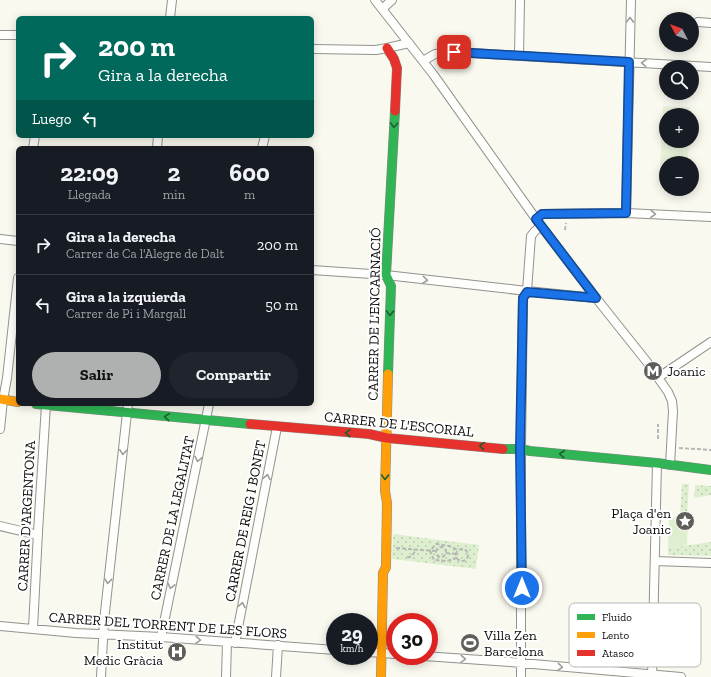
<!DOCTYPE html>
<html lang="es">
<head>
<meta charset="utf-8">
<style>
  :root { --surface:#171b24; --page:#20242c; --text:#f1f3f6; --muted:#9ea1a6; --line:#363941; --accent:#afb0b0 }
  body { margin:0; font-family:"Zilla Slab",serif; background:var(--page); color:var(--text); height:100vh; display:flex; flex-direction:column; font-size:15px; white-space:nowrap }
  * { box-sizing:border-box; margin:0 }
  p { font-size:13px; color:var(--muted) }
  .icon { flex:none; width:22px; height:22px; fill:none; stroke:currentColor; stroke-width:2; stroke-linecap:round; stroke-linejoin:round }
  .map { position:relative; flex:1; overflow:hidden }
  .drawer { position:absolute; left:16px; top:146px; width:298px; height:260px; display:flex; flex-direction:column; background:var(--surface); border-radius:6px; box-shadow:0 2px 10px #0003 }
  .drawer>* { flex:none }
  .hud { position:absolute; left:16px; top:16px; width:298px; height:122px; border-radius:6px; box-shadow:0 2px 10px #0003; background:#00695c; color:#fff; overflow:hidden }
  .needle { width:26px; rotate:311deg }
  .tools { position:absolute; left:659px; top:12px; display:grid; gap:8px }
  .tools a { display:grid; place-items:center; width:40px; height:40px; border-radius:50%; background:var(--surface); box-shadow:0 2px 10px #0003; font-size:20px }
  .speed { position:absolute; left:326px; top:613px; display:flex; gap:8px; font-size:20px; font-weight:700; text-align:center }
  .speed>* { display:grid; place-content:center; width:52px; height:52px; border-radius:50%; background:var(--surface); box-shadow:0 2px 10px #0003; line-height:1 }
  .speed small { font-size:10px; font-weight:400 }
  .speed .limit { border:6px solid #d22; background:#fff; color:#111 }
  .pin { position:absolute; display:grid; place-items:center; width:34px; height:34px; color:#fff; margin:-17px; border-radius:8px; box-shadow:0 2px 6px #0006 }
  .me { position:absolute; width:44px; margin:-22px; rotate:0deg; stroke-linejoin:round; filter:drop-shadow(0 0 3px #0008) }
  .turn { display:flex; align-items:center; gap:14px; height:84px; padding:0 16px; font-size:18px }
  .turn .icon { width:52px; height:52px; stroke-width:2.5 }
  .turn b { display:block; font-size:28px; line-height:34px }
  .then { display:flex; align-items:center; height:38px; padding:0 16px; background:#0003; gap:8px; font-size:15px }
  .eta { display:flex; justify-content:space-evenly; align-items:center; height:68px; text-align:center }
  .eta b { font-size:24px; font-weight:700; line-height:28px }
  .primary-button { display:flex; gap:8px; margin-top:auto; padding:8px 16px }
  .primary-button a { flex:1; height:46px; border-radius:24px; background:var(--accent); color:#111; font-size:16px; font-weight:700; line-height:46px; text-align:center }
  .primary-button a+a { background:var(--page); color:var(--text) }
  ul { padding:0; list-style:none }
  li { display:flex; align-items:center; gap:12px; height:60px; padding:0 16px; border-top:1px solid var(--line) }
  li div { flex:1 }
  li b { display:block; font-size:15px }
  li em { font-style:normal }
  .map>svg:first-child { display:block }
  .grass { fill:url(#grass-dots) }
  .park { fill:#deefd0 }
  .pitch { fill:#e8f2da }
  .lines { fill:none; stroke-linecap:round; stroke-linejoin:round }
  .street-casing { stroke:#93928e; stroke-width:10 }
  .fast-casing { stroke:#898984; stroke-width:10 }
  .slow-casing { stroke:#898984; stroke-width:10 }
  .jam-casing { stroke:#898984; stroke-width:10 }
  .path { stroke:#b7b7b5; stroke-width:2; stroke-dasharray:4 2; stroke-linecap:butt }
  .street { stroke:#fefefd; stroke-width:8 }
  .fast { stroke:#30b455; stroke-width:9 }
  .slow { stroke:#ff9f0a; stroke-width:9 }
  .jam { stroke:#e5322d; stroke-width:9 }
  .oneway { stroke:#9d9d9c }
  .oneway2 { stroke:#1e6030 }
  .route-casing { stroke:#114b97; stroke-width:10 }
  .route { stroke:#1a73e8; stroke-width:7 }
  .labels { text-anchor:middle; stroke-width:4; stroke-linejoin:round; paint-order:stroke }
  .street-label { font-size:14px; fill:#0b0b0b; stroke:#fff }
  .poi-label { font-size:14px; fill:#0b0b0b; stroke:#fff; text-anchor:start }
  .key { fill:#fff; stroke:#b6b6b6; stroke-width:1 }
  .key-label { font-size:11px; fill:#0b0b0b }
</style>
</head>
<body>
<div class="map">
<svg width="711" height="677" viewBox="0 0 711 677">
  <defs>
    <pattern id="grass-dots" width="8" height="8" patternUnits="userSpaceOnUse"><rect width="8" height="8" fill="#deefd0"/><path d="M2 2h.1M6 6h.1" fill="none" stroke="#bdccb1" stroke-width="1.8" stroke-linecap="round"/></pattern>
  </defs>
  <rect width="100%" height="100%" fill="#faf9ef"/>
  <path class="grass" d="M682 484H689L687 517H680Z
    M695 485 711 486V495L694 498Z
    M393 534 479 545 476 569 392 559Z
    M711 542V556L668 555V548Z"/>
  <path class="park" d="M669 517 688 519 687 545 668 548Z"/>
  <path class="pitch" d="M663 106 690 107V115H666V141H689L688 163H666V165L660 164Z"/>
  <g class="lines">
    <defs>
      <path id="street" d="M375 0 433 74 541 226 596 298 647 362 668 392 672 401 673 411 670 465
        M382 9 392 0
        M170 18 172 0
        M698 22 711 23
        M0 35H18
        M312 49 376 50 387 48 409 43
        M519 56 520 0
        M423 61 435 54 454 52 711 67
        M33 148 35 136
        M157 148 158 136
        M262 148 265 136
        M626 213 631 0
        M536 219 542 214 626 213 711 217
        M0 239 18 241
        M312 270 386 275 527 291 596 298
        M659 377 711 342
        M0 429 3 400 7 378 18 278
        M0 526 38 535
        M655 561 711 563
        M0 626 76 633 161 637 335 650
        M33 628 38 532 46 405
        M161 637 209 404
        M235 643 277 427
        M369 652 395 654
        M424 656 510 662 681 677
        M101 677 104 621 128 404
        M226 677 227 642
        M276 677 278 645
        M521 677V449L523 298 527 291 531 236 535 231 541 226
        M652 677 657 463"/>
      <path id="fast" d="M388 374 391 286 386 275 395 111
        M36 404 250 424
        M503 449H521L530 451 657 463 711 470"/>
      <path id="slow" d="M0 399 18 402
        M381 677 383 573 386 567 387 503 385 491 388 374"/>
      <path id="jam" d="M387 48 394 59 397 68 395 111
        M250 424 369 434 387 438 503 449"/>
    </defs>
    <use href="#street" class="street-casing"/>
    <use href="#fast" class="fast-casing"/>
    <use href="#slow" class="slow-casing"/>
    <use href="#jam" class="jam-casing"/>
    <path class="path" d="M565 230 566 223
      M658 439V424
      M679 448 711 450
      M436 552a5 5 0 1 1 10 0a5 5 0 1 1-10 0Z
      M396 548 435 551
      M456 555a6 6 0 1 1 12 0a6 6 0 1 1-12 0Z
      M446 553 456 554
      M407 557C412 558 414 553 416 549
      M457 558 447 561 434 560 430 551 436 544 449 546 458 550"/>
    <use href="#street" class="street"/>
    <use href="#fast" class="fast"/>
    <use href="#slow" class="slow"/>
    <use href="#jam" class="jam"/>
  </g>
  <defs><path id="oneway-chevron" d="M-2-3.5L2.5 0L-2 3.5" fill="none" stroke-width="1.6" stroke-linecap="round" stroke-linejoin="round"/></defs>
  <g class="oneway">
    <use href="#oneway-chevron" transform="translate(630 20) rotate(-89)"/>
    <use href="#oneway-chevron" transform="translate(644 63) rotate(-177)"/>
    <use href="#oneway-chevron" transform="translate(653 214) rotate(3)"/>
    <use href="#oneway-chevron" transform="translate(425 280) rotate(6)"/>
    <use href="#oneway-chevron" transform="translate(123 452) rotate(96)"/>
    <use href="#oneway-chevron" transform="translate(198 459) rotate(102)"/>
    <use href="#oneway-chevron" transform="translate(267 477) rotate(-79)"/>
    <use href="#oneway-chevron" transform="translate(108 581) rotate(96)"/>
    <use href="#oneway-chevron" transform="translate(171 586) rotate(102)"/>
    <use href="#oneway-chevron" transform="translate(242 605) rotate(-79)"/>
    <use href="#oneway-chevron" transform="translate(198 640) rotate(4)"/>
    <use href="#oneway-chevron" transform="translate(463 659) rotate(4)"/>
    <use href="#oneway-chevron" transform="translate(560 667) rotate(5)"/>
  </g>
  <g class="oneway2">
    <use href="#oneway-chevron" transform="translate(394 125) rotate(93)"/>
    <use href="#oneway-chevron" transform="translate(390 313) rotate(92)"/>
    <use href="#oneway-chevron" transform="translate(167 417) rotate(-175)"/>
    <use href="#oneway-chevron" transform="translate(348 433) rotate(-176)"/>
    <use href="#oneway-chevron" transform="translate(482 446) rotate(-175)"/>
    <use href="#oneway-chevron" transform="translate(562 454) rotate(-174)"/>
    <use href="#oneway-chevron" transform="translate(385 477) rotate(92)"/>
  </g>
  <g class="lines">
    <defs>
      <path id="route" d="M454 52 629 62 626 213 542 214 536 219 596 298 527 292 523 298 520 449 522 588"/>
    </defs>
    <use href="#route" class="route-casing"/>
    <use href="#route" class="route"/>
  </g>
  <defs>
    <symbol id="metro-disc" viewBox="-11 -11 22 22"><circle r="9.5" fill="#5f5e5b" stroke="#fff"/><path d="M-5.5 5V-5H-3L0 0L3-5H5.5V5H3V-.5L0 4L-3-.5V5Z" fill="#fff"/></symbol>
    <symbol id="sight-disc" viewBox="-11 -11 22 22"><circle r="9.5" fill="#5f5e5b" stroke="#fff"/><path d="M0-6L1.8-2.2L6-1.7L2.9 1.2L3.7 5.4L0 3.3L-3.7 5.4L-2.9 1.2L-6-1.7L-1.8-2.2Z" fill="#fff"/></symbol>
    <symbol id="stadium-disc" viewBox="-11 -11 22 22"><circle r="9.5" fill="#5f5e5b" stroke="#fff"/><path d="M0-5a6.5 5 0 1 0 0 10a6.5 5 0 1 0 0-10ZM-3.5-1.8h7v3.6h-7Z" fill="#fff"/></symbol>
    <symbol id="hospital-disc" viewBox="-11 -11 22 22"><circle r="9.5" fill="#5f5e5b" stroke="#fff"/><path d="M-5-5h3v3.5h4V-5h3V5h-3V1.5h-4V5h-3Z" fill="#fff"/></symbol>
  </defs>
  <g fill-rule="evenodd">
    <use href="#metro-disc" x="642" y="360" width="22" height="22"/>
    <use href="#sight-disc" x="674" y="510" width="22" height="22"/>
    <use href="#stadium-disc" x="459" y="632" width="22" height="22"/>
    <use href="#hospital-disc" x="166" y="641" width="22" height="22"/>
  </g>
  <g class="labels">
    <g class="street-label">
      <text transform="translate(374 314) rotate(-89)" y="5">CARRER DE L'ENCARNACIÓ</text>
      <text transform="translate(399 424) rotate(6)" y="5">CARRER DE L'ESCORIAL</text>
      <text transform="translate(26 516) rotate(-87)" y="5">CARRER D'ARGENTONA</text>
      <text transform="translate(172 518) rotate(-78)" y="5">CARRER DE LA LEGALITAT</text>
      <text transform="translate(245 521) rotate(-79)" y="5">CARRER DE REIG I BONET</text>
      <text transform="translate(168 625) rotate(4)" y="5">CARRER DEL TORRENT DE LES FLORS</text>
    </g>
    <g class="poi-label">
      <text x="667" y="376">Joanic</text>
      <text x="671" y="518" text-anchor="end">Plaça d'en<tspan x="671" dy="16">Joanic</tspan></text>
      <text x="484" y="640">Villa Zen<tspan x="484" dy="16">Barcelona</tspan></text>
      <text x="163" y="649" text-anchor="end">Institut<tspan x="163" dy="16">Medic Gràcia</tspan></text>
    </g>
  </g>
  <rect x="569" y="603" width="132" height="64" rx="6" class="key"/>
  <rect x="577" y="614" width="18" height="6" fill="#30b455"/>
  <rect x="577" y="632" width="18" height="6" fill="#ff9f0a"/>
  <rect x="577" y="650" width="18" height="6" fill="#e5322d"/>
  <g class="key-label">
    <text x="602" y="621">Fluido</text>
    <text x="602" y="639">Lento</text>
    <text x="602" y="657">Atasco</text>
  </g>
</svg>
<div class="tools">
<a><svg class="needle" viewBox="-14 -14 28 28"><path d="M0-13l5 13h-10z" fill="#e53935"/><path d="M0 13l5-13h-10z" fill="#9ea1a6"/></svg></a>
<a><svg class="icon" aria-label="search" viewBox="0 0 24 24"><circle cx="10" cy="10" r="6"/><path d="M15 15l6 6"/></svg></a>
<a>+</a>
<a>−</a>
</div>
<div class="speed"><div>29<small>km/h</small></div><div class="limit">30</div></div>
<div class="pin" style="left:454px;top:52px;background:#d93025"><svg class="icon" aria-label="arrive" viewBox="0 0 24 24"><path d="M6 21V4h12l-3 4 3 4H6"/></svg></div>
<svg class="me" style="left:522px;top:588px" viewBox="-20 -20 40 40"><circle r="17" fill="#1a73e8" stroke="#fff" stroke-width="3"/><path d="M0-11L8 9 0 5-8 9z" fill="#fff"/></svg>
<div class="hud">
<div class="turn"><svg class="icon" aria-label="right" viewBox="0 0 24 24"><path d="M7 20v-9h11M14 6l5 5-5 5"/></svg><div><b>200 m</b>Gira a la derecha</div></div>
<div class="then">Luego<svg class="icon" aria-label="left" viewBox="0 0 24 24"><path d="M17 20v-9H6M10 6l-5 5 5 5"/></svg></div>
</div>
<section class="drawer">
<div class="eta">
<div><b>22:09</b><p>Llegada</p></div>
<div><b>2</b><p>min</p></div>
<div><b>600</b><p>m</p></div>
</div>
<ul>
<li><svg class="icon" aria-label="right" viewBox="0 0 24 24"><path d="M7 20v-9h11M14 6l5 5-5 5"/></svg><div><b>Gira a la derecha</b><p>Carrer de Ca l'Alegre de Dalt</p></div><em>200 m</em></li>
<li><svg class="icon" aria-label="left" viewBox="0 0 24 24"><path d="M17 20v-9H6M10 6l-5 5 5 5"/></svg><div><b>Gira a la izquierda</b><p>Carrer de Pi i Margall</p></div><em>50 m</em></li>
</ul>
<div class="primary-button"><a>Salir</a><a>Compartir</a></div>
</section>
</div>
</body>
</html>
